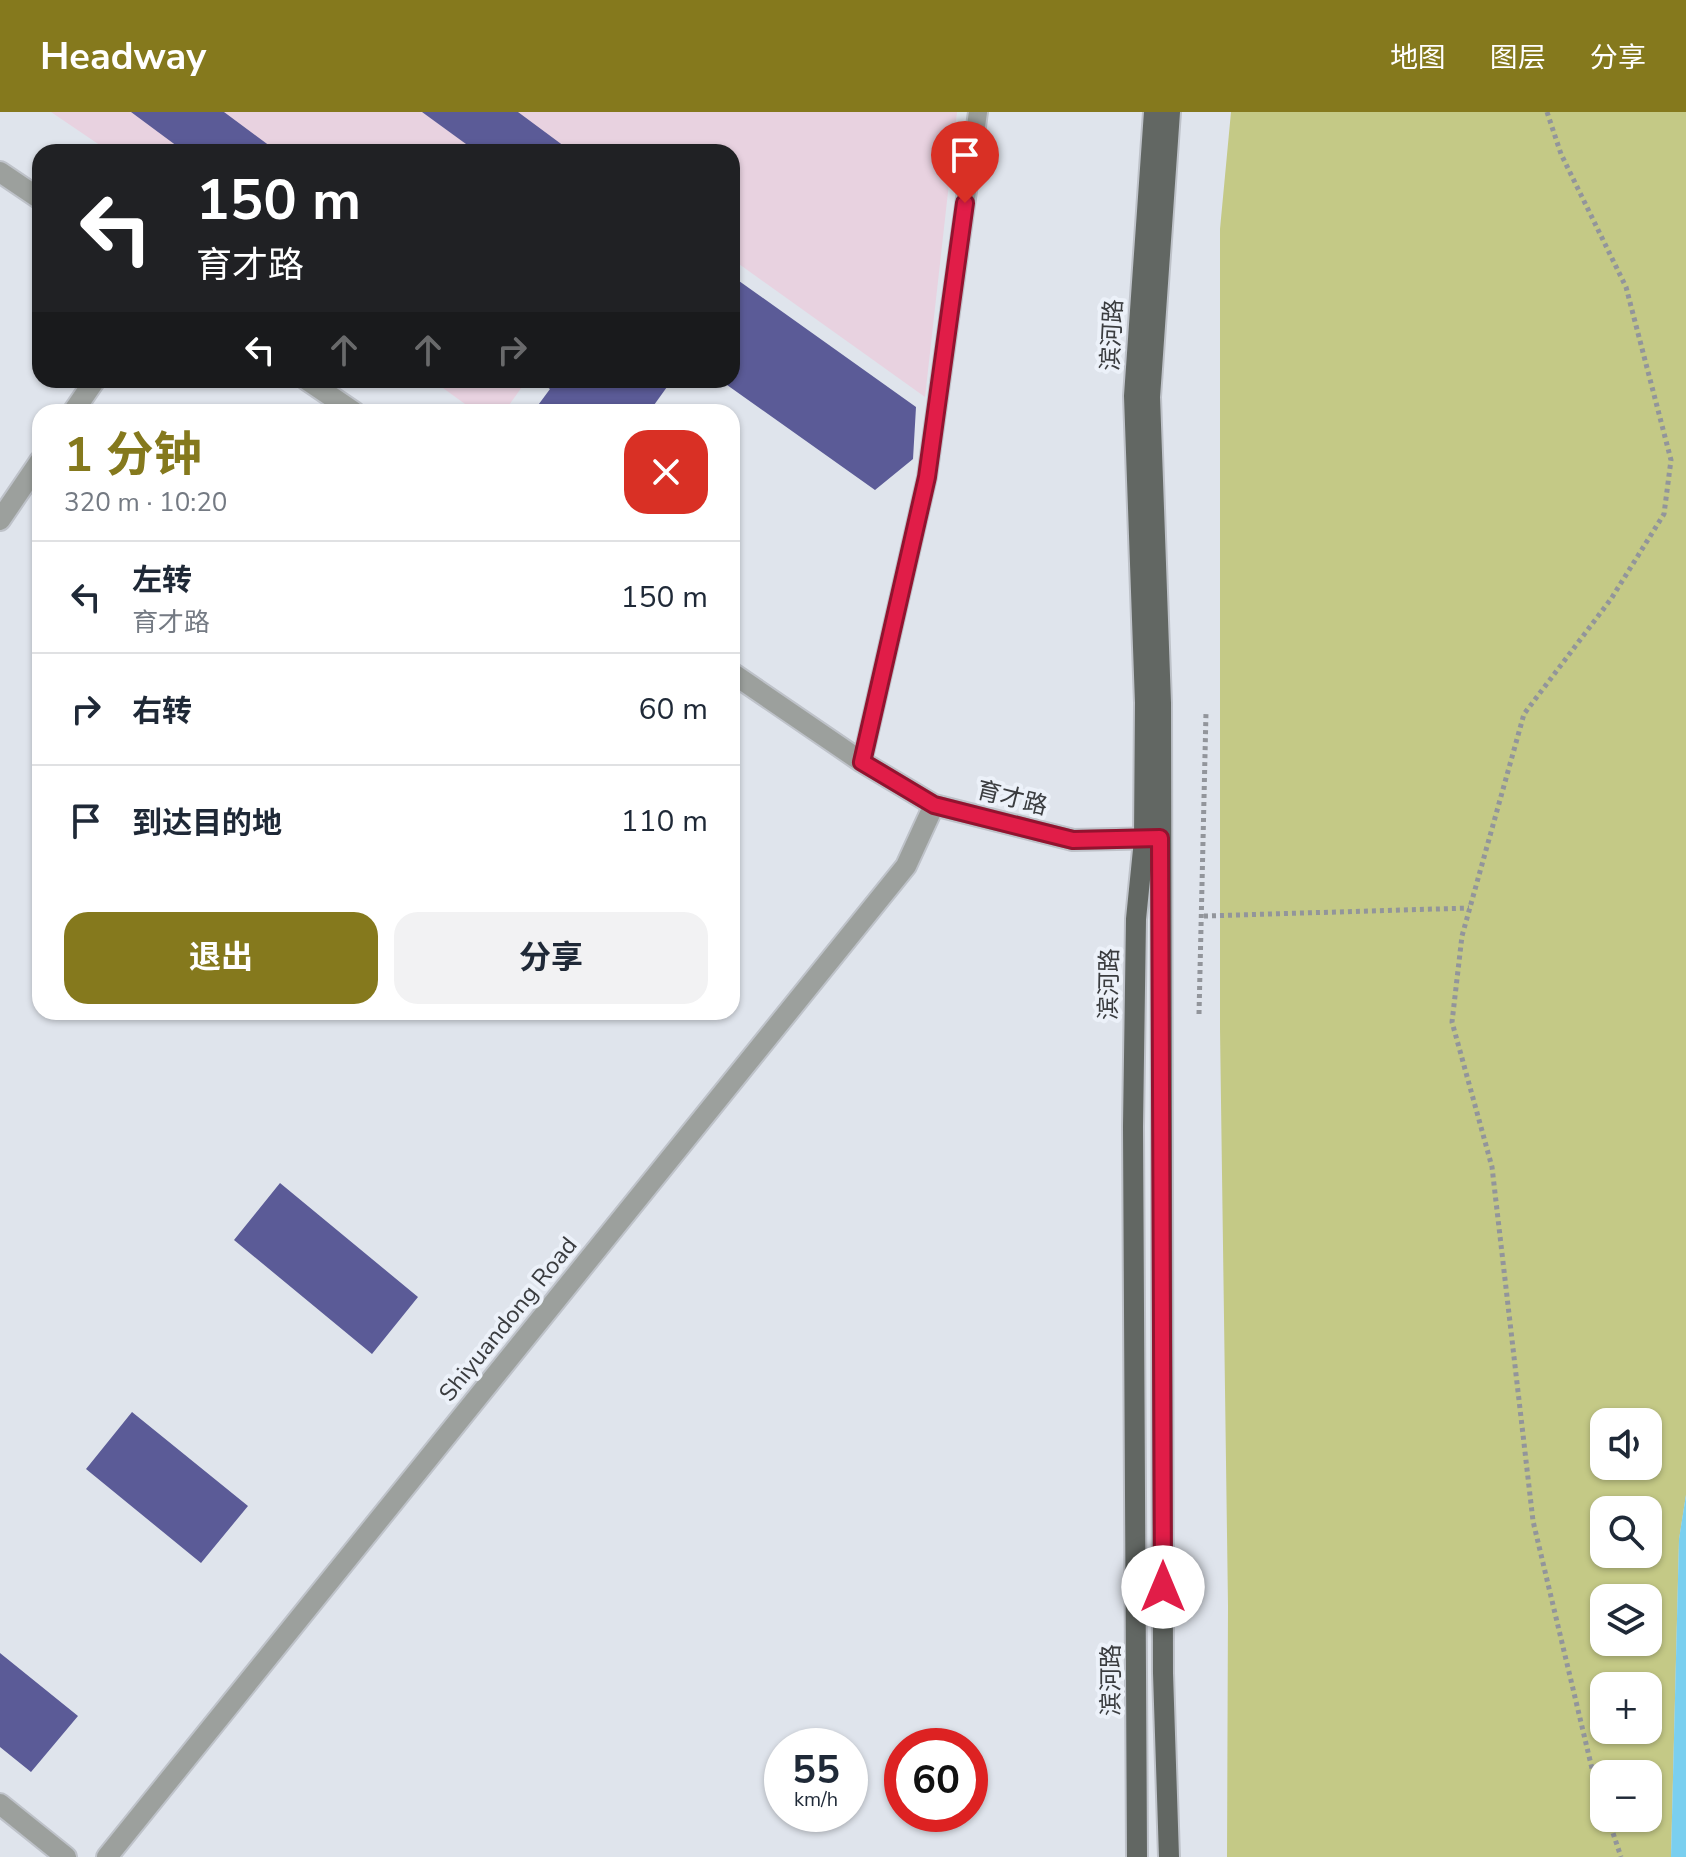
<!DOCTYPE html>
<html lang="zh">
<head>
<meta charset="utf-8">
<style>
  :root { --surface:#fff; --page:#f2f2f3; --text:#1f2937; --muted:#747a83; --line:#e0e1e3; --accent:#85791d }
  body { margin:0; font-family:"Nunito Sans","Noto Sans SC",sans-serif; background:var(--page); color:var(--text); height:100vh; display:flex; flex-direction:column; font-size:30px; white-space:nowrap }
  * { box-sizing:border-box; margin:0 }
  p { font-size:26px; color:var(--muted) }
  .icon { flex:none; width:44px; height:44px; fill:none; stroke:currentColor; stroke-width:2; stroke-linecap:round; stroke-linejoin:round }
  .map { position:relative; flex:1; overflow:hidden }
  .drawer { position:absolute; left:32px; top:292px; width:708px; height:616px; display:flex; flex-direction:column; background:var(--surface); border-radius:24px; box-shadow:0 2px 6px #0004 }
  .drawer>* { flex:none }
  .top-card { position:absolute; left:32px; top:32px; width:708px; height:244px; border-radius:24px; box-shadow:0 2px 6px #0004; background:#202124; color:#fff; overflow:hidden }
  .controls { position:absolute; left:1590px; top:1296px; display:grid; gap:16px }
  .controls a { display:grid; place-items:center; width:72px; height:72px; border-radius:16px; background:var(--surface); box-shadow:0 2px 6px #0004; font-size:40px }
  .speed { position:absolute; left:764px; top:1616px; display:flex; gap:16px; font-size:40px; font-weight:700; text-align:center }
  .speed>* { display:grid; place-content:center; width:104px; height:104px; border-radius:50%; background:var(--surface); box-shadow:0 2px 6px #0004; line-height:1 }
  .speed small { font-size:20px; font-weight:400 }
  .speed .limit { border:12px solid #d22; background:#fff; color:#111 }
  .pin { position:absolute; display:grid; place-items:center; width:68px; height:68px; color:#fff; margin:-82px -34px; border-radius:50% 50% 50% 0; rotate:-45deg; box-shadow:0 0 8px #0007 }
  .pin .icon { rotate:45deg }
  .me { position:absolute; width:88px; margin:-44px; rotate:0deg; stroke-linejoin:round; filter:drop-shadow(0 0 6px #0008) }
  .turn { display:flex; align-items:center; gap:28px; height:168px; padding:0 32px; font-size:36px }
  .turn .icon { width:104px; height:104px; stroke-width:2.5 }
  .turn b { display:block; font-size:56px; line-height:68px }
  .lanes { display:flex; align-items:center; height:76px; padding:0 32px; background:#0003; justify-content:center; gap:40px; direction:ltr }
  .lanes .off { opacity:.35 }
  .round { display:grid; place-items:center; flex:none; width:84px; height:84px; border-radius:24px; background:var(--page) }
  .head { display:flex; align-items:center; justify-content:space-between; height:136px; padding:0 32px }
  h1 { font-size:48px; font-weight:700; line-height:60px; color:var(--accent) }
  .primary-button { display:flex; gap:16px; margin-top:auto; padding:16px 32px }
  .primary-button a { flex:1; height:92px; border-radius:24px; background:var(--accent); color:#fff; font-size:32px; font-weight:700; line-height:92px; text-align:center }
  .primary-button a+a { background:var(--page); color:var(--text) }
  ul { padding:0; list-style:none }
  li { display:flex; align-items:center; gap:24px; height:112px; padding:0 32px; border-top:2px solid var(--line) }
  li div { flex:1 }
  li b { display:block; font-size:30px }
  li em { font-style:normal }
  header { display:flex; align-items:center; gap:48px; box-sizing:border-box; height:112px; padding:0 40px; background:var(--accent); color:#fff }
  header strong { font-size:38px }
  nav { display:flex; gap:44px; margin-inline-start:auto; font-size:28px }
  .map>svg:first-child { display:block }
  .education { fill:#e8d2e0 }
  .green { fill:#c4c986; fill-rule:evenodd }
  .water { fill:#7acfef }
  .building { fill:#5b5b97 }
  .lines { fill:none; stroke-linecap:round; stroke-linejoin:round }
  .service-casing { stroke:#bec2c9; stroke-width:22 }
  .minor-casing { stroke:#bec2c9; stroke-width:24 }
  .tertiary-casing { stroke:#bec2c9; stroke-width:24 }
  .primary-casing { stroke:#bec2c9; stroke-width:24 }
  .path { stroke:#92959b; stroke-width:5; stroke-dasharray:4 4; stroke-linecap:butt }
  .service { stroke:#9ca09d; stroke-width:18 }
  .minor { stroke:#9ca09d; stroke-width:20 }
  .tertiary { stroke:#9ca09d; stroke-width:20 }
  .primary { stroke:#626763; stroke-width:20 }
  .route-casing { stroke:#92132f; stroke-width:20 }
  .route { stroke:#e11d48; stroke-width:14 }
  .labels { text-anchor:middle; stroke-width:8; stroke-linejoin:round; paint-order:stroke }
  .street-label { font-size:24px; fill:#3a3c3f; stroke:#ecf1f9 }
</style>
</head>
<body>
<header>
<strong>Headway</strong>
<nav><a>地图</a><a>图层</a><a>分享</a></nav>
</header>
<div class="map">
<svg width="1686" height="1745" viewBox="0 0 1686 1745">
  <rect width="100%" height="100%" fill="#dfe4ec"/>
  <path class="education" d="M51 0H957L925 285 732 147V40H110Z
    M432 268H527L504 300H476Z"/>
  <path class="green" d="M1231 0H1686V1383L1679 1428 1671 1745H1227L1228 1494 1220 917V117ZM1604 1310H1648V1354H1604ZM1604 1398H1648V1442H1604ZM1604 1486H1648V1530H1604ZM1604 1574H1648V1618H1604ZM1604 1662H1648V1706H1604Z"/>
  <path class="water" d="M1686 1383V1745H1671L1679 1427Z"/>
  <path class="building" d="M131 0H224L278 40H185Z
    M422 0H518L572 40H477Z
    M732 164 916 295 913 347 875 378 720 268H732Z
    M537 268H672L649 300H533L550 277Z
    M280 1071 418 1185 372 1242 234 1128Z
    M132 1300 248 1394 201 1451 86 1357Z
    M0 1541 78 1604 31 1660 0 1635Z"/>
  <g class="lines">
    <defs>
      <path id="service" d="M862 650 927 365 978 0"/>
      <path id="minor" d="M73 300 95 268
        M0 408 40 349
        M0 1692 66 1745"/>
      <path id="tertiary" d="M0 60 40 87
        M307 268 354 300
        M732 561 862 650 934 693 1073 728 1160 726
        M107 1745 906 754 934 693"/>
      <path id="primary" d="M1137 1745 1133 1015 1136 807 1144 728 1145 591 1134 284 1154 0
        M1169 1745 1163 1561 1161 591 1150 285 1170 0"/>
    </defs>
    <use href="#service" class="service-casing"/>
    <use href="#minor" class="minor-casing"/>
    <use href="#tertiary" class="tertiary-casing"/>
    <use href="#primary" class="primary-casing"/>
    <path class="path" d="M1547 0 1561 42 1626 175 1671 348 1664 402 1611 487 1524 602 1462 824 1452 910 1492 1055 1533 1409 1594 1665 1604 1695
      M1204 804 1469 796
      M1199 902 1206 600
      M1608 1706 1621 1745"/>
    <use href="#service" class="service"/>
    <use href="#minor" class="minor"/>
    <use href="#tertiary" class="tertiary"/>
    <use href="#primary" class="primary"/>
  </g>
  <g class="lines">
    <defs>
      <path id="route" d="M965 91 927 365 862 650 934 693 1045 721 1073 728 1160 726 1163 1475"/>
    </defs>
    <use href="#route" class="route-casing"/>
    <use href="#route" class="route"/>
  </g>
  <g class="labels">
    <g class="street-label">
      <text transform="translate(1112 223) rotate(-87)" y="8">滨河路</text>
      <text transform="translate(1012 686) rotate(14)" y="8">育才路</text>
      <text transform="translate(1109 872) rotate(-89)" y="8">滨河路</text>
      <text transform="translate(508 1207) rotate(-51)" y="8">Shiyuandong Road</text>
      <text transform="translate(1111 1568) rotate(-90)" y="8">滨河路</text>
    </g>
  </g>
</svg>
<div class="controls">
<a><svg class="icon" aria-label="sound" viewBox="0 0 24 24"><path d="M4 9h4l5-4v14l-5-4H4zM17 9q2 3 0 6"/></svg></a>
<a><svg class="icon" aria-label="search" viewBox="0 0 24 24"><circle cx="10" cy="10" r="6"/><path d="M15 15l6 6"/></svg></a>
<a><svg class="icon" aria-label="layers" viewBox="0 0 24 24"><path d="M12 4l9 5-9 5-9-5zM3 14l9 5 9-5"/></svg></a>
<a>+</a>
<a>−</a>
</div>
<div class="speed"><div>55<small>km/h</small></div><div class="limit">60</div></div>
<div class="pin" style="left:965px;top:91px;background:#d93025"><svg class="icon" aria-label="arrive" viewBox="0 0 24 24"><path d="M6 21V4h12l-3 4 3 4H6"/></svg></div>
<svg class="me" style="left:1163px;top:1475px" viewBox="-20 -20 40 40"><circle r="19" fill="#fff"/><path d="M0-13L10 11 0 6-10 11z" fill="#e11d48"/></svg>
<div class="top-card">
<div class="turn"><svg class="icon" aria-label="left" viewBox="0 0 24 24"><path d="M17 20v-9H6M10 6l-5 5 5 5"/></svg><div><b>150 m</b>育才路</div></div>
<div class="lanes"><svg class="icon" aria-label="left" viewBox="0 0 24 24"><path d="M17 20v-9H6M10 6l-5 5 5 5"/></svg><svg class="icon off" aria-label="ahead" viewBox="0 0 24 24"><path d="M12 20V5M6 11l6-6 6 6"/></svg><svg class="icon off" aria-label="ahead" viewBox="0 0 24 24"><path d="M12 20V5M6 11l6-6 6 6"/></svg><svg class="icon off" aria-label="right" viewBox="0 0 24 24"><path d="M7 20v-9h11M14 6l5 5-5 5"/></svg></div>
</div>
<section class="drawer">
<div class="head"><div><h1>1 分钟</h1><p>320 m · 10:20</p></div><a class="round" style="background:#d93025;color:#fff"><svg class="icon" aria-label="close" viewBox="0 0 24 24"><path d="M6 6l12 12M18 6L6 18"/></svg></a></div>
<ul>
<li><svg class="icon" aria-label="left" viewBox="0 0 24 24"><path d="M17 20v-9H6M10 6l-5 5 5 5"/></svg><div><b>左转</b><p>育才路</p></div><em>150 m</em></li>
<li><svg class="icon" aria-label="right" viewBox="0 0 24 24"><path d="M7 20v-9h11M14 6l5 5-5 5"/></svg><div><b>右转</b></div><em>60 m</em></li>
<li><svg class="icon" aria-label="arrive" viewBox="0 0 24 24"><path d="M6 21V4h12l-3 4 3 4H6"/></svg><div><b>到达目的地</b></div><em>110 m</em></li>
</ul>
<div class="primary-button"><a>退出</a><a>分享</a></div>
</section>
</div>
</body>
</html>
